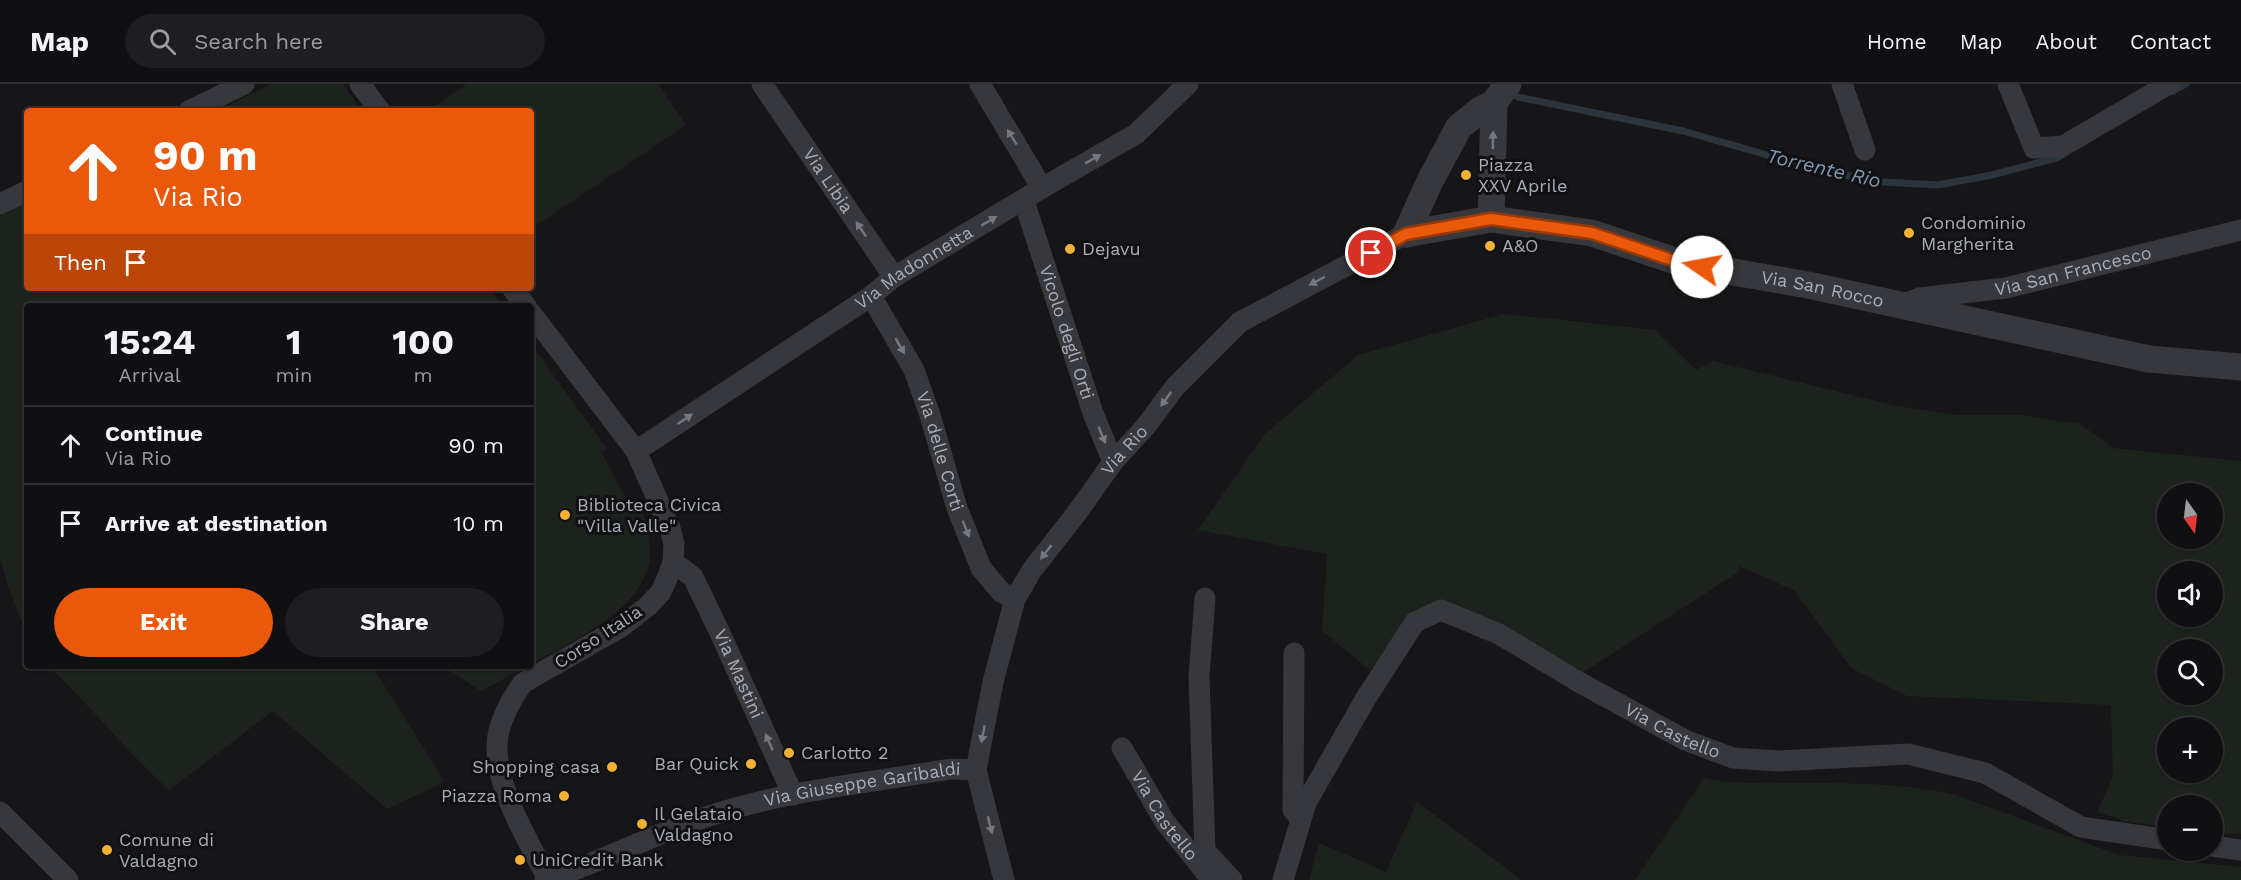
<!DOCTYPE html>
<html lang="en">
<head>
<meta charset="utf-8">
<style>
  :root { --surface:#101012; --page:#1e1e20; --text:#f1f3f6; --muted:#9c9d9f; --line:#303032; --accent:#ea580c }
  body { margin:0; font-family:"Work Sans",sans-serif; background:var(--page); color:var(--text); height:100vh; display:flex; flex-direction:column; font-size:22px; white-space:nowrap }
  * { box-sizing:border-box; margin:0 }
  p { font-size:20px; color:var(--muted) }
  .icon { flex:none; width:33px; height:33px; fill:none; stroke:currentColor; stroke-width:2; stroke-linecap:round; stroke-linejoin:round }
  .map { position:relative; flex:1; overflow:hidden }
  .panel { position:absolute; left:24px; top:219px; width:510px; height:366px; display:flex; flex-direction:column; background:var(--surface); border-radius:6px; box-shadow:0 2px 4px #0004,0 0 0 2px var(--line) }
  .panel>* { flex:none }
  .hud { position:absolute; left:24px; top:24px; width:510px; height:183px; border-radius:6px; box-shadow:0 2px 4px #0004,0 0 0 2px var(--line); background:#ea580c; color:#fff; overflow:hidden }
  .needle { width:39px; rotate:166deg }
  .tools { position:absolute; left:2157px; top:399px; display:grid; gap:12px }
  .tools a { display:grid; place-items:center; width:66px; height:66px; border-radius:50%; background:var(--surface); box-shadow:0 2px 4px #0004,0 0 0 2px var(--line); font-size:30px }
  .pin { position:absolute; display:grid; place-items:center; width:51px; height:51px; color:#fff; margin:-26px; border:3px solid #fff; border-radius:50%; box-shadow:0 2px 6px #0007 }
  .me { position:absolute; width:66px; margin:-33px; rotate:282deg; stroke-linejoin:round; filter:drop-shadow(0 0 4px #0008) }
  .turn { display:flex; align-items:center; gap:21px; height:126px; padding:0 30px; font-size:27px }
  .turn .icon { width:78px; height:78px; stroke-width:2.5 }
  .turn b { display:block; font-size:42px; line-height:51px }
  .then { display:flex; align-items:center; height:57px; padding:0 30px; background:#0003; gap:12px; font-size:22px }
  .eta { display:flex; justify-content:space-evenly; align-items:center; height:102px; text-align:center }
  .eta b { font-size:36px; font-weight:700; line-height:42px }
  .action { display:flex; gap:12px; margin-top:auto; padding:12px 30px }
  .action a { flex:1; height:69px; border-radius:36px; background:var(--accent); color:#fff; font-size:24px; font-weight:700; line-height:69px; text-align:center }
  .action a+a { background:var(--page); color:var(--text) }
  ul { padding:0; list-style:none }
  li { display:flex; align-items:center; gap:18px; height:78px; padding:0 30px; border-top:2px solid var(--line) }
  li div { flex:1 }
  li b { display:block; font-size:22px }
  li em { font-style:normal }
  header { display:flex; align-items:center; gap:36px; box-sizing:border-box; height:84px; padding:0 30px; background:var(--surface); border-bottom:2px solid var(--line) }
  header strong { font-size:28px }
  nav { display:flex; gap:33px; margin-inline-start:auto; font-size:21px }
  .search { width:420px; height:54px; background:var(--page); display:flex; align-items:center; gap:15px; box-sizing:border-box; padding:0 21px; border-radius:33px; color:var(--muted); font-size:22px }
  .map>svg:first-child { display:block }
  .green { fill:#1c231d; fill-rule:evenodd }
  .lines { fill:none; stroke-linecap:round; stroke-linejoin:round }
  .stream { stroke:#2c353c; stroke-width:7 }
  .minor { stroke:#37383d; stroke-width:21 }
  .tertiary { stroke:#37383d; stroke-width:27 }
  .oneway { fill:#757881 }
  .route-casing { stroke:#983908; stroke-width:15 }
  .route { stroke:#ea580c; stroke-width:10 }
  .poi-dot { fill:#f2b134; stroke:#111113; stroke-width:2 }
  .labels { text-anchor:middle; stroke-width:6; stroke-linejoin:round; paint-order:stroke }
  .poi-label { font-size:18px; fill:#a8adb8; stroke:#111113; text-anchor:start }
  .street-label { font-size:18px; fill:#a8adb8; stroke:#111113 }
  .water-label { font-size:20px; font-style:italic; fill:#7f9bb3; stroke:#111113 }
</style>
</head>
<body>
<header>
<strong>Map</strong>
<div class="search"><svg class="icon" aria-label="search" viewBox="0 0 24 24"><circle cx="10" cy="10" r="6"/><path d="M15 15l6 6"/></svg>Search here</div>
<nav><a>Home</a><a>Map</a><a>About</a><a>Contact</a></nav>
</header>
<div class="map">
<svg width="2241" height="796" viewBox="0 0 2241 796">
  <rect width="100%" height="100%" fill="#161618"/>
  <path class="green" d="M271 0H343L362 27H216Z
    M467 0H658L686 41 531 145V27H428Z
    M27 119V204H490L503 222H27V551L9 505 0 473V132Z
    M1504 230 1655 246 1696 286 1713 277 1897 322 1957 331H2020L2080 340 2113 364 2241 377V750L2213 749 2212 722H2168L2167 743 2128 738 2097 728 2113 693 2111 621 1907 612 1851 584 1794 506 1738 482 1740 487 1576 593 1446 530 1393 555 1370 586 1322 547 1327 470 1198 446 1265 350 1358 271ZM2168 410H2212V454H2168ZM2168 488H2212V532H2168ZM2168 566H2212V610H2168ZM2168 644H2212V688H2168Z
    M531 260 607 365 602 369 634 431 643 427C645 441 651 458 650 473 645 526 572 557 531 580Z
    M48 582H372L445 698 387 725 273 627 169 706C126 667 90 621 48 582Z
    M442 582H528L481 607Z
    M1704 694C1737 701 1767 699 1800 699 1852 699 1905 699 1956 711L2119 771 2241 783V796H1635Z
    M1417 718 1522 796H1309L1319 759 1386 788Z"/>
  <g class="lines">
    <path class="stream" d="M2173 7 2186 0
      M1518 13 1683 47 1823 87 1883 98 1938 101 1992 91 2056 74 2064 70"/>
    <g class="minor">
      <path d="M360 0 380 27"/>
      <path id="s1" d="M762 0 894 193"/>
      <path d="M980 0 1042 104"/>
      <path d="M1842 0 1865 66"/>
      <path d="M2008 0 2034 64 2063 62 2169 0"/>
      <path d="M189 27 244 0"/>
      <path id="s2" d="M1024 117 1093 329 1113 378"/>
      <path d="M0 120 27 107"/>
      <path d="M512 204 526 222"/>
      <path id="s3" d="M871 212 914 286 930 331 957 424 981 484 1001 508 1015 515"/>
      <path id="s4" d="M1903 221 1919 214 2006 204 2241 146"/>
      <path d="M531 229 636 367 670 444 674 460 673 478 668 492 661 508 648 522 621 543 523 599C511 615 497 641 497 662 496 705 529 758 548 795"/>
      <path id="s5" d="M636 367 871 212 894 193 1042 104 1136 50 1188 0"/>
      <path id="s6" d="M673 478 693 493 721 551 793 711"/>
      <path d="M1205 514 1199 593 1205 767 1232 796"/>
      <path d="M1294 569 1293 726 1301 735"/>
      <path id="s7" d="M1122 664 1165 738 1212 796"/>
      <path d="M0 728 68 796"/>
      <path d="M2212 762 2241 766"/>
      <path id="s8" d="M545 796C600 779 651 751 706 733 782 707 872 698 951 685L976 686"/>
      <path id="s9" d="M1004 796 976 686 993 598 1015 515 1032 486 1076 430 1113 378 1146 342 1175 303 1240 238 1406 150"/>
      <path id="s10" d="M1283 796 1306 719 1366 614 1415 538 1441 526 1499 550 1577 597 1685 656 1733 674 1779 677 1908 670 1985 689 2081 743 2168 756"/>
    </g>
    <g class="tertiary">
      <path d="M1491 135 1494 19"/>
      <path id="s11" d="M1406 150 1491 135 1592 149 1681 179 1808 201 2149 275 2241 283"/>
      <path d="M1406 150 1430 97 1459 43 1480 26 1494 19 1508 0"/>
    </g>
  </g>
  <defs><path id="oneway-solid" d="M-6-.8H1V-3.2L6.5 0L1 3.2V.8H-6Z" transform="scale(1.5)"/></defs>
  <g class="oneway">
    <use href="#oneway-solid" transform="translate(1012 53) rotate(-121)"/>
    <use href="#oneway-solid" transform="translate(1493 56) rotate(-89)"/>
    <use href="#oneway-solid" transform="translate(1093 75) rotate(-29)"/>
    <use href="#oneway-solid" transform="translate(989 137) rotate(-31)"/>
    <use href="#oneway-solid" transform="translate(861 145) rotate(-124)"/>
    <use href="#oneway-solid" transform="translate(1317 197) rotate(152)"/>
    <use href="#oneway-solid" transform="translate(900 262) rotate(60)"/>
    <use href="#oneway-solid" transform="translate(1166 315) rotate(126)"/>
    <use href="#oneway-solid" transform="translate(685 335) rotate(-34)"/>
    <use href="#oneway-solid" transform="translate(1102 351) rotate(67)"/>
    <use href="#oneway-solid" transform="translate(966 445) rotate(68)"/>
    <use href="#oneway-solid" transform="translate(1046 468) rotate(128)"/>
    <use href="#oneway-solid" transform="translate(983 650) rotate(101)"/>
    <use href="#oneway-solid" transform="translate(769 658) rotate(-114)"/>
    <use href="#oneway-solid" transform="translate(990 741) rotate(76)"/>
  </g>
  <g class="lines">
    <defs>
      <path id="route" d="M1371 169 1406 150 1491 135 1592 149 1681 179 1702 183"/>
    </defs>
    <use href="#route" class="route-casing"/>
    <use href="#route" class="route"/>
  </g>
  <g class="poi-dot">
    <circle cx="1466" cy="91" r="6"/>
    <circle cx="1909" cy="149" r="6"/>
    <circle cx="1490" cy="162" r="6"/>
    <circle cx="1070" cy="165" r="6"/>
    <circle cx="565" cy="431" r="6"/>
    <circle cx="789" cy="669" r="6"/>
    <circle cx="751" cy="680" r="6"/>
    <circle cx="612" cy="683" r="6"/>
    <circle cx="564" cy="712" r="6"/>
    <circle cx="642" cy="740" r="6"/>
    <circle cx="107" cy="766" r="6"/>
    <circle cx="520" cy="776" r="6"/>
  </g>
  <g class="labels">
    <g class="poi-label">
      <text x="1478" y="87">Piazza<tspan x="1478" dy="21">XXV Aprile</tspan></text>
      <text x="1921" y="145">Condominio<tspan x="1921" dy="21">Margherita</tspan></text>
      <text x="1502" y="168">A&amp;O</text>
      <text x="1082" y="171">Dejavu</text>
      <text x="577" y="427">Biblioteca Civica<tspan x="577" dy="21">"Villa Valle"</tspan></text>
      <text x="801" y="675">Carlotto 2</text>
      <text x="739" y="686" text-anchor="end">Bar Quick</text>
      <text x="600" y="689" text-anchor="end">Shopping casa</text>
      <text x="552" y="718" text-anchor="end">Piazza Roma</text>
      <text x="654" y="736">Il Gelataio<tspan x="654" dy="21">Valdagno</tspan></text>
      <text x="119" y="762">Comune di<tspan x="119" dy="21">Valdagno</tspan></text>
      <text x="532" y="782">UniCredit Bank</text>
    </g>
    <g class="street-label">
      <text dy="6" stroke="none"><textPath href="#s1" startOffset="117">Via Libia</textPath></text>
      <text dy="6" stroke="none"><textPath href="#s5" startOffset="333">Via Madonnetta</textPath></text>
      <text dy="6" stroke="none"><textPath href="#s4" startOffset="174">Via San Francesco</textPath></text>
      <text dy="6" stroke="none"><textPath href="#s11" startOffset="426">Via San Rocco</textPath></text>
      <text dy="6" stroke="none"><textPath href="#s2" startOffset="138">Vicolo degli Orti</textPath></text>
      <text dy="6" stroke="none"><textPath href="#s9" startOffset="474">Via Rio</textPath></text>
      <text dy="6" stroke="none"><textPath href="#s3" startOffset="171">Via delle Corti</textPath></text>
      <text transform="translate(598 553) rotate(-33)" y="6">Corso Italia</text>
      <text dy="6" stroke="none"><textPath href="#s6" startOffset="132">Via Mastini</textPath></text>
      <text dy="6" stroke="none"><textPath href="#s10" startOffset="582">Via Castello</textPath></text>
      <text dy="6" stroke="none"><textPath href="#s8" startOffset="333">Via Giuseppe Garibaldi</textPath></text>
      <text dy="6" stroke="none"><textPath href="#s7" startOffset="80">Via Castello</textPath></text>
    </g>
    <g class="water-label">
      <text transform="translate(1824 84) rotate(13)" y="7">Torrente Rio</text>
    </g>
  </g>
</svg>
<div class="tools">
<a><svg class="needle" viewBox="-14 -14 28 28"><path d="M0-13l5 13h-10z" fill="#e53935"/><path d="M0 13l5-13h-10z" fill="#9c9d9f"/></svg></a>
<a><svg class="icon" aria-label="sound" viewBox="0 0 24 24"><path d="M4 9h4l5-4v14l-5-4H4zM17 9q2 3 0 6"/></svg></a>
<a><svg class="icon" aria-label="search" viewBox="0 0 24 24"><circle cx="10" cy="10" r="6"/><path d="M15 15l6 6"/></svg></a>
<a>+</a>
<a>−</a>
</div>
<div class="pin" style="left:1371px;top:169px;background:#d93025"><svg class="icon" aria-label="arrive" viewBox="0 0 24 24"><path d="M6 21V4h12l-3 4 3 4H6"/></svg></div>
<svg class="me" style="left:1702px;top:183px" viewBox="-20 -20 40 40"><circle r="19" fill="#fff"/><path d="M0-13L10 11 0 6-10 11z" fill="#ea580c"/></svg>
<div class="hud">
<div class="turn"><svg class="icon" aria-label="ahead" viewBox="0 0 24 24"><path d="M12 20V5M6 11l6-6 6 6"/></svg><div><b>90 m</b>Via Rio</div></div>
<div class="then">Then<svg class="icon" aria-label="arrive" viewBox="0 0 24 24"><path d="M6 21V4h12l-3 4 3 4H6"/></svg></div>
</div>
<section class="panel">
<div class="eta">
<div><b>15:24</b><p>Arrival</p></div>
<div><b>1</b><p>min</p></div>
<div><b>100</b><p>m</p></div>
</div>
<ul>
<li><svg class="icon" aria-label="ahead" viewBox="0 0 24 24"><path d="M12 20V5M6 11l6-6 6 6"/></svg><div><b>Continue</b><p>Via Rio</p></div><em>90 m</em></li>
<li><svg class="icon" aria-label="arrive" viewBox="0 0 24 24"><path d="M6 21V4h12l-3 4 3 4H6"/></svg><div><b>Arrive at destination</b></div><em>10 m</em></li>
</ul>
<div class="action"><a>Exit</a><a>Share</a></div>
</section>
</div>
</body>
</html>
